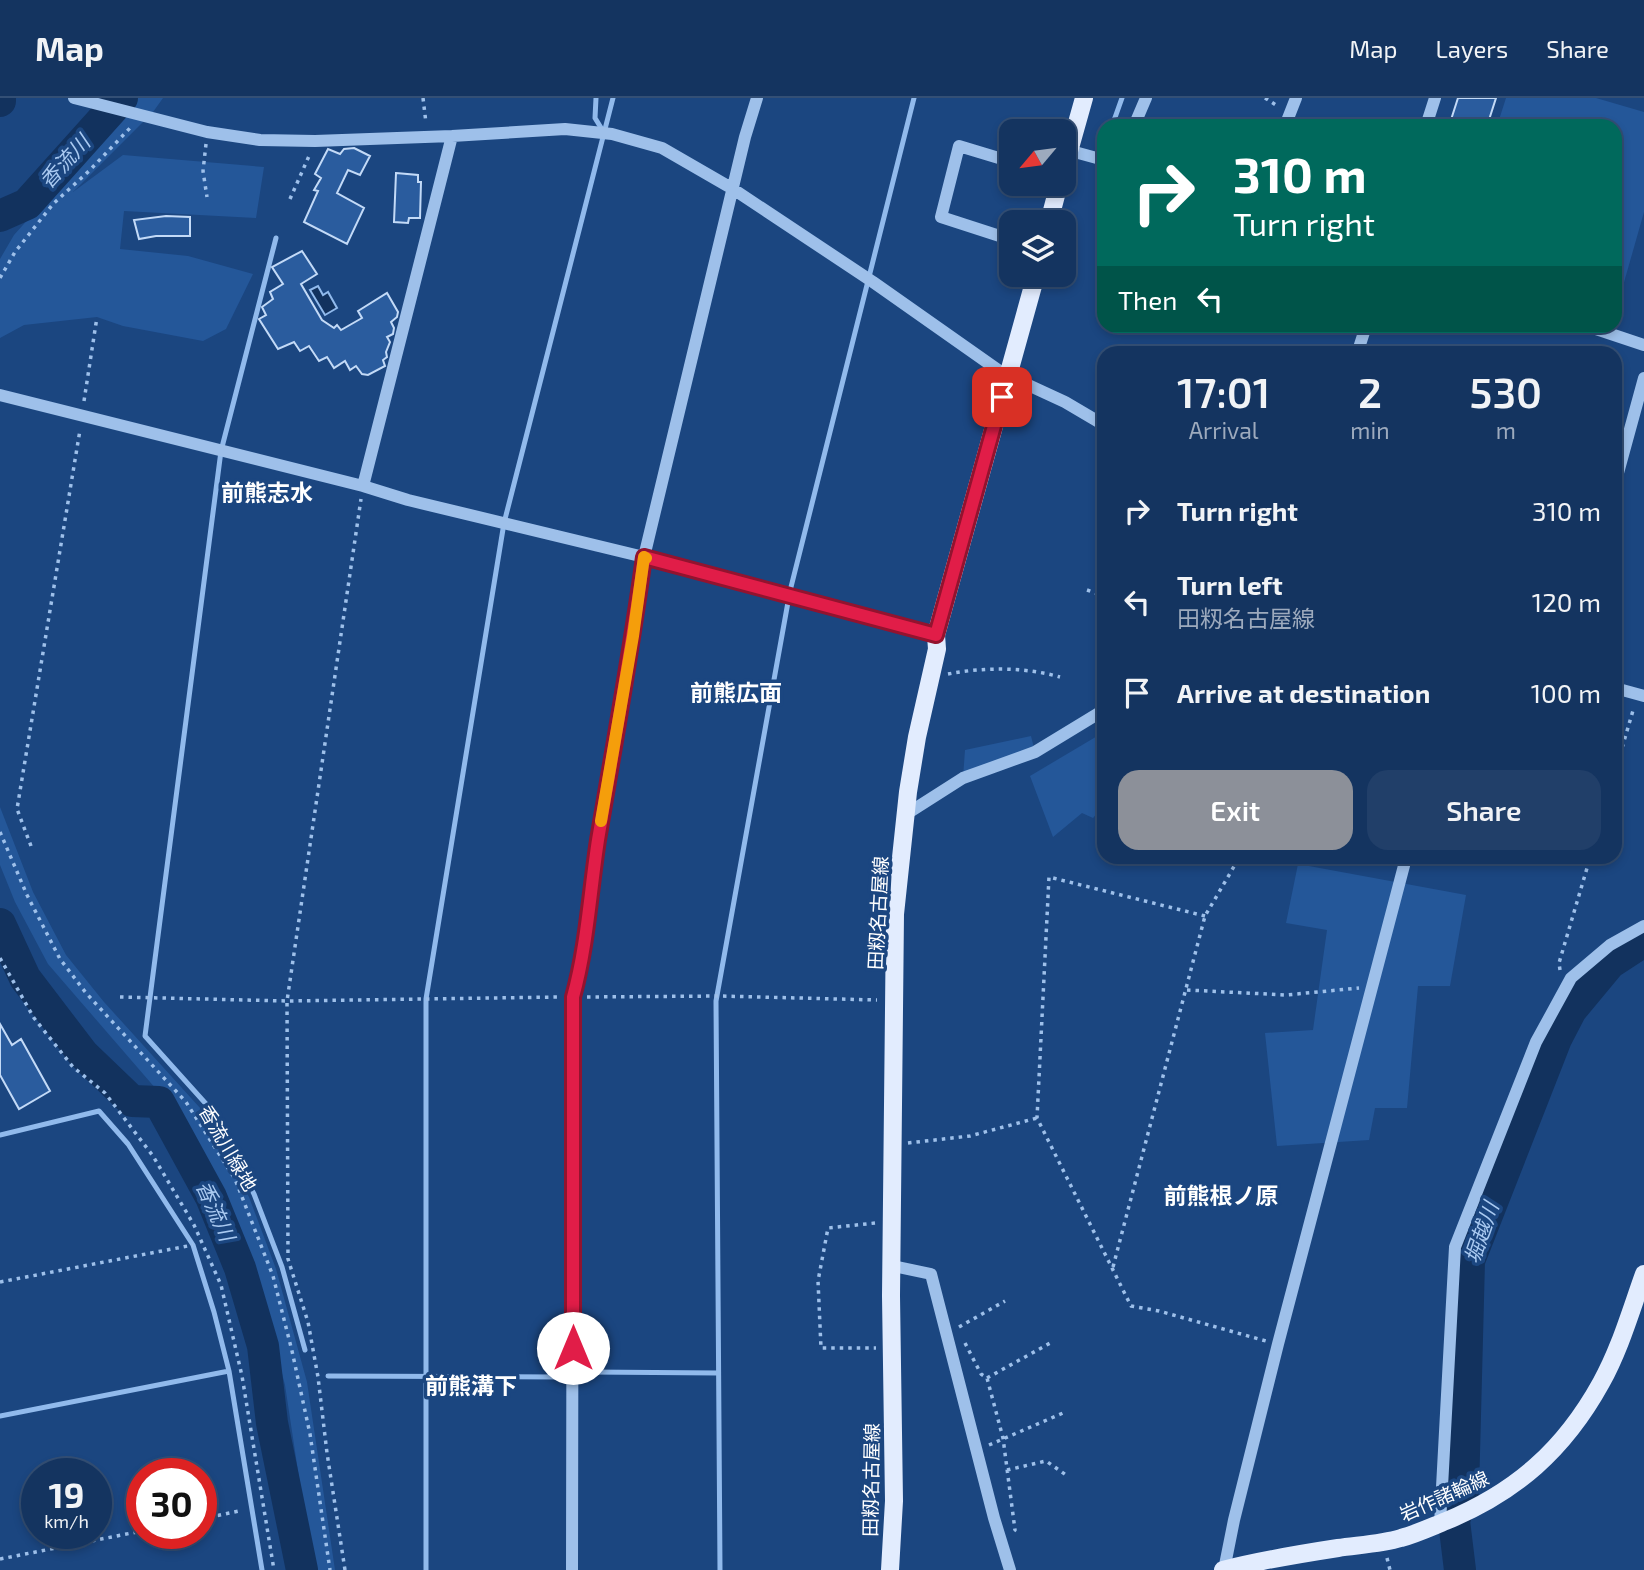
<!DOCTYPE html>
<html lang="en">
<head>
<meta charset="utf-8">
<style>
  :root { --surface:#143460; --page:#213f69; --text:#f1f3f6; --muted:#9daabd; --line:#334f75; --accent:#8c9099 }
  body { margin:0; font-family:"Exo 2","Noto Sans JP",sans-serif; background:var(--page); color:var(--text); height:100vh; display:flex; flex-direction:column; font-size:26px; white-space:nowrap }
  * { box-sizing:border-box; margin:0 }
  p { font-size:23px; color:var(--muted) }
  .icon { flex:none; width:38px; height:38px; fill:none; stroke:currentColor; stroke-width:2; stroke-linecap:round; stroke-linejoin:round }
  .map { position:relative; flex:1; overflow:hidden }
  .panel { position:absolute; left:1097px; top:248px; width:525px; height:518px; display:flex; flex-direction:column; background:var(--surface); border-radius:21px; box-shadow:0 4px 10px #0003,0 0 0 2px var(--line) }
  .panel>* { flex:none }
  .hud { position:absolute; left:1097px; top:21px; width:525px; height:214px; border-radius:21px; box-shadow:0 4px 10px #0003,0 0 0 2px var(--line); background:#00695c; color:#fff; overflow:hidden }
  .needle { width:46px; rotate:241deg }
  .controls { position:absolute; left:999px; top:21px; display:grid; gap:14px }
  .controls a { display:grid; place-items:center; width:77px; height:77px; border-radius:14px; background:var(--surface); box-shadow:0 4px 10px #0003,0 0 0 2px var(--line); font-size:35px }
  .speed { position:absolute; left:21px; top:1360px; display:flex; gap:14px; font-size:35px; font-weight:700; text-align:center }
  .speed>* { display:grid; place-content:center; width:91px; height:91px; border-radius:50%; background:var(--surface); box-shadow:0 4px 10px #0003,0 0 0 2px var(--line); line-height:1 }
  .speed small { font-size:18px; font-weight:400 }
  .speed .limit { border:10px solid #d22; background:#fff; color:#111 }
  .pin { position:absolute; display:grid; place-items:center; width:60px; height:60px; color:#fff; margin:-30px; border-radius:14px; box-shadow:0 4px 10px #0006 }
  .me { position:absolute; width:77px; margin:-38px; rotate:0deg; stroke-linejoin:round; filter:drop-shadow(0 0 5px #0008) }
  .turn { display:flex; align-items:center; gap:24px; height:147px; padding:0 21px; font-size:32px }
  .turn .icon { width:91px; height:91px; stroke-width:2.5 }
  .turn b { display:block; font-size:49px; line-height:60px }
  .then { display:flex; align-items:center; height:66px; padding:0 21px; background:#0003; gap:14px; font-size:26px }
  .eta { display:flex; justify-content:space-evenly; align-items:center; height:119px; text-align:center }
  .eta b { font-size:42px; font-weight:600; line-height:49px }
  .primary-button { display:flex; gap:14px; margin-top:auto; padding:14px 21px }
  .primary-button a { flex:1; height:80px; border-radius:21px; background:var(--accent); color:#fff; font-size:28px; font-weight:600; line-height:80px; text-align:center }
  .primary-button a+a { background:var(--page); color:var(--text) }
  ul { padding:0; list-style:none }
  li { display:flex; align-items:center; gap:21px; height:91px; padding:0 21px }
  li div { flex:1 }
  li b { display:block; font-size:26px }
  li em { font-style:normal }
  header { display:flex; align-items:center; gap:42px; box-sizing:border-box; height:98px; padding:0 35px; background:var(--surface); border-bottom:2px solid var(--line) }
  header strong { font-size:33px }
  nav { display:flex; gap:38px; margin-inline-start:auto; font-size:24px }
  .map>svg:first-child { display:block }
  .green { fill:#245799 }
  .water { fill:#12325e; stroke:#91baec; stroke-width:2 }
  .lines { fill:none; stroke-linecap:round; stroke-linejoin:round }
  .stream { stroke:#91baec; stroke-width:5 }
  .river { stroke:#12325e; stroke-width:32 }
  .building { fill:#2a5c9e; stroke:#c3daf7; stroke-width:2 }
  .path { stroke:#9ec0ea; stroke-width:3.5; stroke-dasharray:3.5 5; stroke-linecap:butt }
  .minor { stroke:#9ec0ea; stroke-width:12 }
  .major { stroke:#e2ecfe; stroke-width:18 }
  .route-casing { stroke:#92132f; stroke-width:18 }
  .route { stroke:#e11d48; stroke-width:12 }
  .slow { stroke:#f59e0b; stroke-width:12 }
  .labels { text-anchor:middle; stroke-width:7; stroke-linejoin:round; paint-order:stroke }
  .street-label { font-size:19px; fill:#fff; stroke:#1b4680 }
  .water-label { font-size:21px; font-style:italic; fill:#aacaf1; stroke:#1b4680 }
  .quarter-label { font-size:23px; font-weight:bold; fill:#fff; stroke:#1b4680 }
</style>
</head>
<body>
<header>
<strong>Map</strong>
<nav><a>Map</a><a>Layers</a><a>Share</a></nav>
</header>
<div class="map">
<svg width="1644" height="1472" viewBox="0 0 1644 1472">
  <rect width="100%" height="100%" fill="#1b4680"/>
  <path class="green" d="M137 0H163L153 14 73 94 123 57 264 69 256 120 124 113 120 151 188 158 253 176 226 231 203 243 123 228 97 219 24 227 0 240V161L14 137Z
    M1506 0H1596L1644 14V114L1615 216V28H1497Z
    M1099 637 1104 642V707L1093 720 1082 715 1053 739 1030 678Z
    M1031 638 1035 654 963 680 965 652Z
    M0 709 33 794 66 857 104 904 201 1011 249 1099 276 1171 307 1284 335 1472H313L285 1287 256 1176 231 1108 182 1021 48 866 15 804 0 767Z
    M1298 766 1466 797 1450 888H1418L1407 1010H1375L1369 1042 1277 1048 1265 935 1313 932 1327 832 1286 825Z"/>
  <path class="water" d="M318 188 323 197 328 194 337 210 325 217 310 192Z"/>
  <g class="lines">
    <path class="stream" d="M596 0 595 20 603 33
      M1112 28 1122 0
      M276 140 221 353 145 938 207 1007 254 1096 282 1169 305 1252
      M0 1037 99 1013 128 1046 193 1147 214 1214 229 1273 262 1472
      M590 1274 718 1275
      M328 1278 560 1279
      M0 1318 229 1273
      M426 1472V901L504 425 613 0
      M720 1472 716 903 790 493 914 0"/>
    <path class="river" d="M0 3V0
      M0 118 27 106 122 0
      M0 826 25 880 83 956 132 1003 159 1004 211 1099 240 1170 263 1248 272 1325 302 1472
      M1460 1472 1454 1423 1463 1394 1469 1163 1556 941 1571 912 1610 865 1644 843"/>
  </g>
  <path class="building" d="M1458 0H1496L1487 28H1449Z
    M354 50 370 58 360 77 348 72 337 95 364 110 347 146 304 124 318 93 314 92 321 80 315 76 328 51 340 56 344 51Z
    M396 75 418 77V84H421L420 120H409L408 125 394 124Z
    M166 118 190 119V138H156L139 141 134 122Z
    M302 153 317 176 301 186 322 222 334 230 337 227 341 232 362 220 358 213 387 195 398 214 397 219 391 224 394 230 393 236 387 239 390 244 386 254 387 259 383 262 385 268 368 277 362 276 356 268 350 272 345 263 334 270 327 259 319 263 309 248 300 253 294 244 278 251 259 221 266 217 262 209 273 201 270 194 283 186 272 169Z
    M0 926 12 947 21 941 50 993 19 1011 0 977Z"/>
  <g class="lines">
    <path class="path" d="M423 0 426 25
      M1265 0 1279 9
      M206 46 203 73 207 99
      M290 101 309 58
      M0 180 15 154 53 106 89 73 131 29
      M84 303 97 219
      M1087 492 1104 498
      M948 576C984 569 1025 569 1060 579
      M1615 674 1634 609
      M0 734 27 797 60 861 86 895 186 1004 235 1081 273 1178 292 1253 310 1336 330 1472
      M31 748 17 711 80 332
      M1205 818 1049 779 1037 1020 1131 1208 1159 1213 1266 1243
      M0 860 34 920 73 969 105 995 153 1058 194 1127 221 1187 242 1278 274 1472
      M1560 872 1559 865 1590 760
      M1187 892 1286 897 1359 890
      M120 899 287 903 559 899
      M587 899 720 898 877 902
      M908 1045 970 1038 1037 1020
      M875 1125 828 1130 818 1183 821 1250H876
      M1113 1169 1205 818 1239 760
      M0 1184 193 1147
      M959 1229 1005 1203
      M965 1245 981 1276 987 1280 1003 1340 1015 1432 1014 1433
      M987 1280 1052 1244
      M989 1347 1063 1315
      M1007 1372 1046 1363 1066 1377
      M201 1421 239 1413
      M1387 1460 1390 1472
      M0 1461 142 1433
      M345 1472 327 1355 318 1279 308 1224 288 1161 287 903 361 401"/>
    <path class="minor" d="M74 0 207 34 260 42 315 43 452 38 565 31 612 36 662 50 733 91 873 184 1008 279
      M1134 28 1146 0
      M1285 28 1296 0
      M1426 28 1435 0
      M1071 53 1104 62
      M1012 64 959 48 941 119 1012 142
      M1587 228 1644 247
      M1357 256 1366 228
      M1002 275 1065 304 1104 327
      M0 297 363 388 408 402 644 459 936 537
      M1615 386 1644 280
      M363 388 452 38
      M1615 590 1644 598
      M905 717 963 680 1035 654 1104 612
      M893 1168 931 1176 994 1420 1010 1472
      M1440 1426 1455 1149 1536 944 1571 880 1610 847 1644 828
      M572 1472 573 899 580 874 588 806 633 538 644 459 745 39 757 0
      M1224 1472 1234 1422 1278 1246 1406 760"/>
    <path class="major" d="M1064 71 1084 0
      M1049 124 1059 86
      M890 1472 894 1403 891 1198 895 816 908 694 917 639 937 551 936 537 1036 177
      M1223 1472C1261 1462 1299 1456 1338 1450 1358 1447 1381 1446 1401 1440 1416 1436 1431 1429 1446 1423 1516 1394 1564 1352 1601 1285 1620 1251 1631 1212 1644 1176"/>
  </g>
  <g class="lines">
    <defs>
      <path id="route" d="M573 1250V899C587 849 590 794 598 742 614 648 631 554 644 459L936 537 1002 299"/>
    </defs>
    <use href="#route" class="route-casing"/>
    <use href="#route" class="route"/>
    <path class="slow" d="M601 723 633 538 644 459 646 460"/>
  </g>
  <g class="labels">
    <g class="street-label">
      <text transform="translate(878 815) rotate(-87)" y="7">田籾名古屋線</text>
      <text transform="translate(228 1050) rotate(60)" y="7">香流川緑地</text>
      <text transform="translate(871 1382) rotate(-89)" y="7">田籾名古屋線</text>
      <text transform="translate(1444 1398) rotate(-24)" y="7">岩作諸輪線</text>
    </g>
    <g class="water-label">
      <text transform="translate(65 64) rotate(-48)" y="7">香流川</text>
      <text transform="translate(215 1113) rotate(66)" y="7">香流川</text>
      <text transform="translate(1482 1135) rotate(-71)" y="7">堀越川</text>
    </g>
    <g class="quarter-label">
      <text x="267" y="403">前熊志水</text>
      <text x="736" y="603">前熊広面</text>
      <text x="1221" y="1106">前熊根ノ原</text>
      <text x="471" y="1296">前熊溝下</text>
    </g>
  </g>
</svg>
<div class="controls">
<a><svg class="needle" viewBox="-14 -14 28 28"><path d="M0-13l5 13h-10z" fill="#e53935"/><path d="M0 13l5-13h-10z" fill="#9daabd"/></svg></a>
<a><svg class="icon" aria-label="layers" viewBox="0 0 24 24"><path d="M12 4l9 5-9 5-9-5zM3 14l9 5 9-5"/></svg></a>
</div>
<div class="speed"><div>19<small>km/h</small></div><div class="limit">30</div></div>
<div class="pin" style="left:1002px;top:299px;background:#d93025"><svg class="icon" aria-label="arrive" viewBox="0 0 24 24"><path d="M6 21V4h12l-3 4 3 4H6"/></svg></div>
<svg class="me" style="left:573px;top:1250px" viewBox="-20 -20 40 40"><circle r="19" fill="#fff"/><path d="M0-13L10 11 0 6-10 11z" fill="#e11d48"/></svg>
<div class="hud">
<div class="turn"><svg class="icon" aria-label="right" viewBox="0 0 24 24"><path d="M7 20v-9h11M14 6l5 5-5 5"/></svg><div><b>310 m</b>Turn right</div></div>
<div class="then">Then<svg class="icon" aria-label="left" viewBox="0 0 24 24"><path d="M17 20v-9H6M10 6l-5 5 5 5"/></svg></div>
</div>
<section class="panel">
<div class="eta">
<div><b>17:01</b><p>Arrival</p></div>
<div><b>2</b><p>min</p></div>
<div><b>530</b><p>m</p></div>
</div>
<ul>
<li><svg class="icon" aria-label="right" viewBox="0 0 24 24"><path d="M7 20v-9h11M14 6l5 5-5 5"/></svg><div><b>Turn right</b></div><em>310 m</em></li>
<li><svg class="icon" aria-label="left" viewBox="0 0 24 24"><path d="M17 20v-9H6M10 6l-5 5 5 5"/></svg><div><b>Turn left</b><p>田籾名古屋線</p></div><em>120 m</em></li>
<li><svg class="icon" aria-label="arrive" viewBox="0 0 24 24"><path d="M6 21V4h12l-3 4 3 4H6"/></svg><div><b>Arrive at destination</b></div><em>100 m</em></li>
</ul>
<div class="primary-button"><a>Exit</a><a>Share</a></div>
</section>
</div>
</body>
</html>
